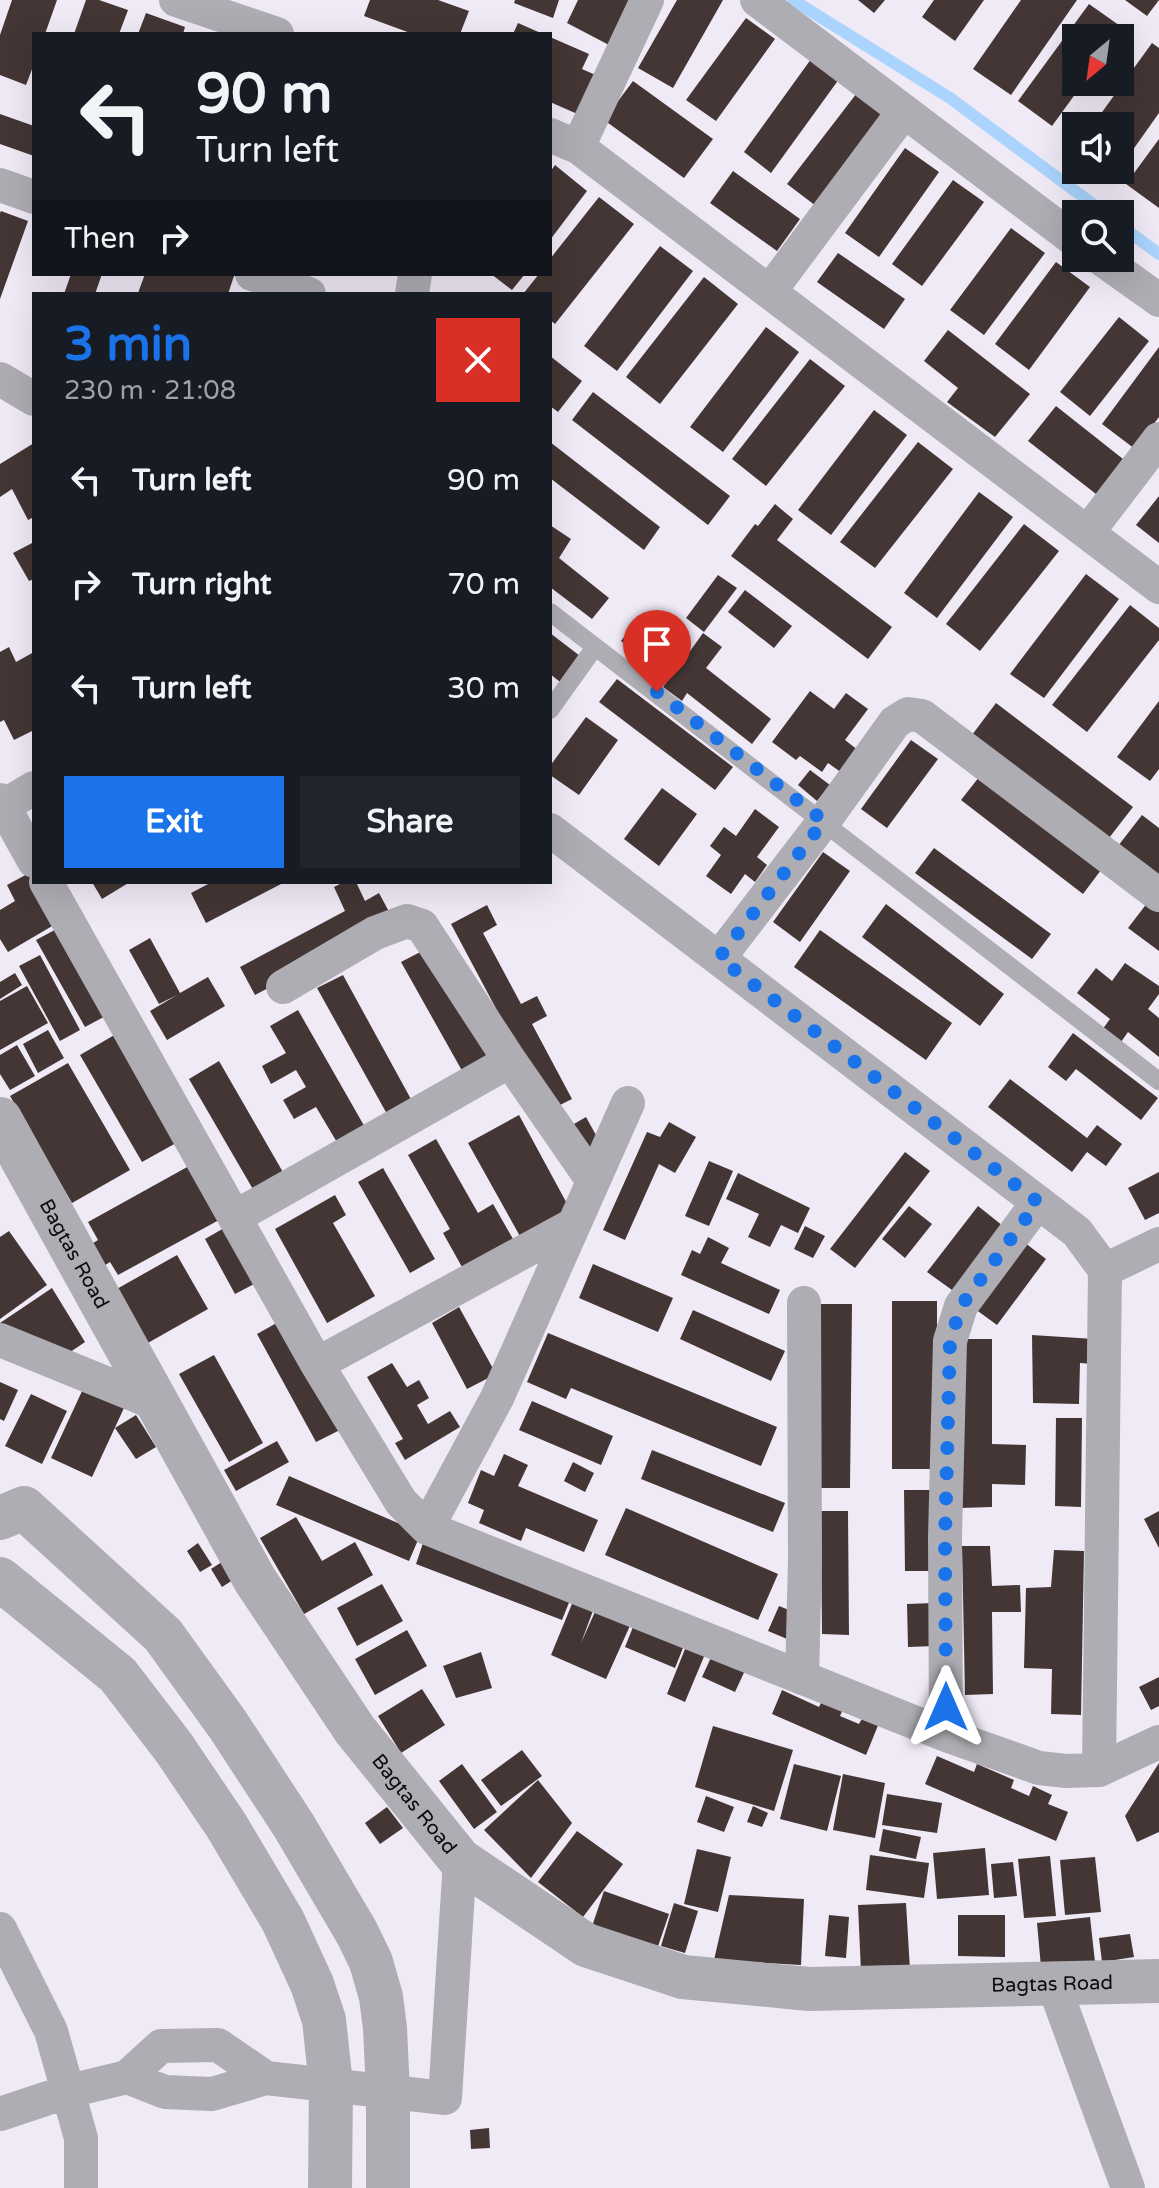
<!DOCTYPE html>
<html lang="en">
<head>
<meta charset="utf-8">
<style>
  :root { --surface:#171b24; --page:#20242c; --text:#f1f3f6; --muted:#9ea1a6; --accent:#1a73e8 }
  body { margin:0; font-family:"Varela Round",sans-serif; background:var(--page); color:var(--text); height:100vh; display:flex; flex-direction:column; font-size:30px; white-space:nowrap }
  * { box-sizing:border-box; margin:0 }
  p { font-size:26px; color:var(--muted) }
  .icon { flex:none; width:44px; height:44px; fill:none; stroke:currentColor; stroke-width:2; stroke-linecap:round; stroke-linejoin:round }
  .map { position:relative; flex:1; overflow:hidden }
  .sheet { position:absolute; left:32px; top:292px; width:520px; height:592px; display:flex; flex-direction:column; background:var(--surface); border-radius:0px; box-shadow:0 8px 32px #0002 }
  .sheet>* { flex:none }
  .guide { position:absolute; left:32px; top:32px; width:520px; height:244px; border-radius:0px; box-shadow:0 8px 32px #0002; background:#171b24; color:var(--text); overflow:hidden }
  .needle { width:52px; rotate:209deg }
  .controls { position:absolute; left:1062px; top:24px; display:grid; gap:16px }
  .controls a { display:grid; place-items:center; width:72px; height:72px; border-radius:0px; background:var(--surface); box-shadow:0 8px 32px #0002; font-size:40px }
  .pin { position:absolute; display:grid; place-items:center; width:68px; height:68px; color:#fff; margin:-82px -34px; border-radius:50% 50% 50% 0; rotate:-45deg; box-shadow:0 0 8px #0007 }
  .pin .icon { rotate:45deg }
  .me { position:absolute; width:88px; margin:-44px; rotate:0deg; stroke-linejoin:round; filter:drop-shadow(0 0 6px #0008) }
  .turn { display:flex; align-items:center; gap:28px; height:168px; padding:0 32px; font-size:36px }
  .turn .icon { width:104px; height:104px; stroke-width:2.5 }
  .turn b { display:block; font-size:56px; line-height:68px }
  .then { display:flex; align-items:center; height:76px; padding:0 32px; background:#0003; gap:16px; font-size:30px }
  .round { display:grid; place-items:center; flex:none; width:84px; height:84px; border-radius:0px; background:var(--page) }
  .headline { display:flex; align-items:center; justify-content:space-between; height:136px; padding:0 32px }
  h1 { font-size:48px; font-weight:700; line-height:60px; color:var(--accent) }
  .cta { display:flex; gap:16px; margin-top:auto; padding:16px 32px }
  .cta a { flex:1; height:92px; border-radius:0px; background:var(--accent); color:#fff; font-size:32px; font-weight:700; line-height:92px; text-align:center }
  .cta a+a { background:var(--page); color:var(--text) }
  ul { padding:0; list-style:none }
  li { display:flex; align-items:center; gap:24px; height:104px; padding:0 32px }
  li div { flex:1 }
  li b { display:block; font-size:30px }
  li em { font-style:normal }
  .map>svg:first-child { display:block }
  .lines { fill:none; stroke-linecap:round; stroke-linejoin:round }
  .stream { stroke:#aad4fd; stroke-width:12 }
  .building { fill:#433635 }
  .service { stroke:#aeadb3; stroke-width:18 }
  .minor { stroke:#aeadb3; stroke-width:34 }
  .tertiary { stroke:#aeadb3; stroke-width:44 }
  .route { stroke:#1a73e8; stroke-width:14; stroke-dasharray:0 25.2 }
  .labels { text-anchor:middle; stroke-width:8; stroke-linejoin:round; paint-order:stroke }
  .street-label { font-size:20px; fill:#0d0b0f; stroke:#fff }
</style>
</head>
<body>
<div class="map">
<svg width="1159" height="2188" viewBox="0 0 1159 2188">
  <rect width="100%" height="100%" fill="#f0eaf7"/>
  <g class="lines">
    <path class="stream" d="M793 0 950 98 1106 214
      M1120 225 1159 254"/>
  </g>
  <path class="building" d="M12 0H57L45 34H34V64L26 85 0 75V35Z
    M86 0H99L128 10 119 34H74Z
    M370 0H438L469 11 460 34H413L364 16Z
    M515 0H559L553 18 514 3Z
    M578 0H632L609 45 567 23Z
    M677 0H723L673 88 638 68Z
    M858 0H885L874 13Z
    M934 0H984L955 41 922 17Z
    M1021 0H1077L1011 95 973 69Z
    M1125 0H1159L1147 16Z
    M1089 4 1123 28 1116 38H1076V82H1084L1052 126 1018 101Z
    M146 13 185 27 183 34H138Z
    M746 18 775 39 716 121 686 100Z
    M518 23 543 34H513Z
    M550 37 589 54 582 69 600 77 582 116 550 102Z
    M1152 43 1159 48V113L1120 168V126H1092Z
    M814 55 842 75 771 173 744 152Z
    M633 81 713 139 684 178 604 120Z
    M860 89 889 112 816 206 787 184Z
    M0 114 34 126V156L0 144Z
    M1159 139V208L1126 184Z
    M905 148 939 172 879 257 845 233Z
    M555 165 587 191 550 240V172Z
    M733 171 800 219 777 251 710 203Z
    M953 180 984 202 922 286 892 264Z
    M599 197 634 224 555 324 550 320V294H523L539 274H550V259Z
    M1 211 28 221 0 299V213Z
    M1011 228 1045 253 984 335 950 310Z
    M660 246 693 271 617 371 584 346Z
    M838 253 905 299 884 329 817 282Z
    M1056 262 1090 287 1029 370 995 344Z
    M71 274H102L95 294H64Z
    M145 274H228L234 276 228 294H141L138 293Z
    M491 274H525L512 290Z
    M704 277 738 304 660 404 626 377Z
    M1119 317 1149 341 1090 416 1060 392Z
    M766 327 799 352 723 452 690 427Z
    M948 330 1030 394 995 437 947 402 958 388 924 361Z
    M1159 347V417L1135 449 1102 424Z
    M550 356 582 381 558 412 550 406Z
    M810 359 845 386 766 486 732 459Z
    M593 392 730 496 708 525 572 420Z
    M1056 406 1123 459 1096 494 1028 441Z
    M874 410 907 435 831 535 798 510Z
    M550 442 660 527 644 550 550 478Z
    M918 442 953 469 875 568 840 542Z
    M34 443V517L28 520 12 489 0 497V464Z
    M979 492 1013 517 937 618 904 593Z
    M1159 496V543L1136 525Z
    M775 504 793 519 777 540 892 627 868 659 731 556 755 524 758 526Z
    M1024 524 1059 551 980 651 946 624Z
    M550 525 571 539 559 558 609 598 592 619 550 587Z
    M34 542V579L29 581 13 553Z
    M1086 574 1119 599 1044 698 1010 674Z
    M718 575 737 588 704 632 686 618Z
    M745 590 792 626 774 648 728 612Z
    M1130 605 1159 628V640L1087 732 1052 705Z
    M640 617 688 654 703 633 722 647 706 668 771 719 752 744 687 693 682 701 663 687 669 679 621 641Z
    M550 633 584 659 564 685 550 674Z
    M9 647 16 662 34 652V730L14 740 4 720 0 722V652Z
    M617 679 733 767 715 790 599 702Z
    M810 691 834 709 846 693 868 709 845 740 859 751 842 773 828 763 822 772 800 756 796 760 772 742Z
    M1159 701V769L1150 781 1117 757Z
    M996 703 1133 807 1109 838 972 735Z
    M586 717 618 740 579 795 550 775V766Z
    M911 740 938 759 887 828 861 809Z
    M810 770 830 785 817 801 798 785Z
    M983 772 1104 866 1083 894 961 800Z
    M662 788 697 814 659 866 624 839Z
    M755 809 779 827 757 857 767 865 755 882 745 874 731 894 706 876 721 855 710 846 724 827 736 836Z
    M1142 815 1159 828V877L1118 846Z
    M934 848 1051 934 1032 959 915 873Z
    M823 852 850 871 800 942 773 922Z
    M31 872 59 922 8 952 0 939V910L15 901 7 885Z
    M92 882H130L102 899Z
    M212 882H285L206 923 191 893Z
    M344 882H356L365 901 379 893 394 921 255 995 240 967 345 911 334 887Z
    M1151 898 1159 904V951L1128 928Z
    M886 904 1004 994 980 1026 862 937Z
    M487 905 497 925 483 933 521 1004 537 996 547 1016 532 1024 572 1099 550 1110 451 924Z
    M64 925 113 1012 85 1027 36 940Z
    M820 930 952 1023 926 1060 794 967Z
    M150 938 180 993 208 977 225 1006 167 1040 150 1011 177 995 159 1004 129 950Z
    M428 948 492 1061 465 1076 401 962Z
    M40 955 80 1030 60 1041 19 966Z
    M1125 963 1159 986V994L1148 1009 1159 1018V1057L1128 1032 1121 1042 1102 1030 1110 1019 1077 993 1096 968 1112 981Z
    M15 973 22 985 0 999V982Z
    M343 975 412 1101 387 1114 317 988Z
    M27 986 48 1023 0 1050V1001Z
    M298 1010 366 1129 338 1144 316 1107 294 1119 283 1100 306 1087 296 1070 271 1084 262 1066 286 1053 270 1026Z
    M48 1030 64 1058 38 1073 23 1044Z
    M123 1030 185 1138 142 1162 80 1055Z
    M1073 1033 1158 1098 1141 1120 1076 1069 1066 1081 1048 1067Z
    M17 1045 35 1076 10 1090 0 1074V1055Z
    M219 1061 284 1174 254 1191 189 1079Z
    M68 1063 130 1170 72 1203 10 1096Z
    M1010 1079 1087 1138 1097 1125 1122 1144 1106 1166 1087 1152 1072 1172 988 1107Z
    M519 1115 571 1211 521 1238 468 1143Z
    M586 1117 602 1146 582 1156 567 1128Z
    M669 1122 696 1137 685 1156 675 1173 659 1164 625 1240 603 1230 647 1132 660 1137Z
    M436 1139 478 1213 493 1204 513 1239 462 1267 443 1233 450 1229 408 1155Z
    M905 1152 930 1171 855 1268 830 1249Z
    M709 1161 733 1171 709 1226 685 1216Z
    M189 1166 219 1220 118 1275 110 1262 90 1275 77 1253 98 1240 88 1222Z
    M383 1168 435 1259 410 1273 358 1182Z
    M1159 1172V1213L1145 1220 1128 1188Z
    M738 1173 810 1208 798 1233 781 1225 770 1247 748 1237 759 1214 726 1199Z
    M335 1195 346 1215 333 1223 375 1296 327 1323 275 1229Z
    M909 1206 932 1224 905 1258 882 1239Z
    M978 1206 1003 1226 952 1290 927 1272Z
    M231 1224 262 1280 235 1294 205 1239Z
    M805 1226 825 1236 813 1258 794 1249Z
    M9 1231 47 1285 0 1319V1237Z
    M708 1237 729 1248 721 1263 780 1290 769 1314 681 1275 692 1250 700 1254Z
    M1020 1239 1046 1259 997 1325 971 1306Z
    M177 1255 208 1309 146 1344 115 1290Z
    M593 1264 673 1298 658 1332 579 1298Z
    M52 1288 85 1342 60 1359 0 1328V1323Z
    M892 1301H937V1469H892Z
    M814 1304H852L850 1488H812Z
    M459 1307 496 1374 467 1389 432 1323Z
    M693 1310 785 1351 771 1381 680 1339Z
    M282 1320 342 1429 316 1442 257 1334Z
    M548 1333 777 1427 761 1466 571 1388 566 1399 527 1382Z
    M1032 1335 1094 1339 1093 1364 1080 1363 1079 1404 1033 1403Z
    M960 1339H992V1444L1026 1445 1025 1485 992 1484V1507L960 1508Z
    M214 1355 263 1443 229 1462 179 1374Z
    M392 1363 407 1387 419 1380 429 1398 417 1405 428 1424 450 1411 460 1427 405 1460 395 1443 403 1439 367 1377Z
    M0 1382 18 1390 4 1421 0 1419Z
    M83 1389 124 1408 92 1477 51 1458Z
    M31 1394 67 1411 42 1464 5 1446Z
    M532 1401 613 1436 601 1465 519 1430Z
    M136 1415 156 1447 136 1459 115 1428Z
    M1056 1418H1082L1081 1507 1055 1506Z
    M277 1441 289 1462 236 1491 224 1470Z
    M652 1450 785 1503 773 1532 641 1479Z
    M504 1454 528 1465 518 1486 598 1520 584 1552 526 1528 521 1541 479 1523 484 1510 468 1503 481 1470 494 1476Z
    M573 1462 594 1473 585 1492 564 1481Z
    M289 1476 421 1533 409 1561 276 1505Z
    M904 1490H935L936 1571H905Z
    M626 1508 778 1574 758 1620 605 1555Z
    M821 1511H848L849 1635 822 1634Z
    M1159 1511V1548L1144 1519Z
    M296 1517 322 1561 355 1542 373 1575 304 1614 260 1538Z
    M425 1537 572 1595 562 1620 416 1564Z
    M198 1543 212 1565 200 1572 187 1551Z
    M962 1546H990L992 1586 1020 1585 1021 1612H992L993 1694 965 1695Z
    M1054 1550 1084 1551 1081 1715 1051 1714 1052 1669 1024 1668 1026 1588 1051 1587Z
    M225 1560 236 1578 222 1587 211 1569Z
    M382 1584 403 1621 357 1646 337 1608Z
    M574 1599 594 1608 581 1643 599 1603 633 1619 606 1679 551 1655Z
    M934 1603 935 1646 908 1647 907 1604Z
    M779 1606 799 1614V1644L768 1631Z
    M637 1617 687 1638 675 1668 625 1647Z
    M407 1630 427 1666 375 1695 355 1659Z
    M689 1639 708 1647 685 1702 667 1694Z
    M715 1649 748 1664 735 1692 702 1677Z
    M481 1652 492 1688 456 1698 443 1666Z
    M1159 1677V1706L1151 1710 1139 1687Z
    M422 1689 445 1725 401 1753 378 1716Z
    M782 1690 819 1707 824 1697 844 1707 840 1716 859 1724 864 1715 879 1723 866 1755 772 1714Z
    M713 1726 793 1750 774 1811 695 1787Z
    M522 1750 542 1776 501 1806 481 1780Z
    M937 1756 974 1772 977 1764 1014 1780 1011 1788 1029 1796 1033 1786 1052 1795 1048 1804 1068 1812 1056 1841 925 1784Z
    M1159 1763V1832L1137 1842 1125 1816Z
    M462 1764 497 1812 474 1829 439 1781Z
    M794 1764 841 1776 827 1831 780 1819Z
    M843 1774 885 1783 875 1838 833 1830Z
    M538 1780 572 1823 531 1878 484 1830Z
    M887 1794 942 1803 937 1833 882 1825Z
    M706 1796 734 1807 724 1832 697 1822Z
    M753 1806 768 1813 762 1827 747 1822Z
    M387 1807 403 1828 380 1844 365 1823Z
    M883 1829 921 1837 916 1859 879 1851Z
    M577 1831 623 1864 583 1917 538 1882Z
    M985 1848 989 1895 937 1899 933 1853Z
    M697 1849 731 1857 718 1912 684 1904Z
    M870 1855 929 1863 924 1898 866 1890Z
    M1050 1856 1056 1916 1024 1918 1018 1859Z
    M1095 1857 1101 1912 1065 1915 1060 1860Z
    M1013 1862 1017 1896 994 1898 991 1864Z
    M604 1891 669 1914 653 1961 588 1938Z
    M729 1895 804 1899 801 1965 714 1960Z
    M674 1903 698 1911 685 1953 661 1946Z
    M906 1903 910 1970 861 1972 858 1905Z
    M829 1915 849 1917 846 1958 825 1956Z
    M958 1915H1005V1957L958 1956Z
    M1090 1917 1095 1962 1041 1967 1037 1923Z
    M1130 1934 1134 1957 1102 1962 1099 1938Z
    M489 2128 490 2148 471 2149 470 2130Z"/>
  <g class="lines">
    <path class="service" d="M550 612 1159 1081
      M550 710 595 647"/>
    <path class="minor" d="M176 0 277 34
      M757 0 1076 241
      M550 135 578 147 1159 587
      M578 147 647 0
      M0 185 34 197
      M1100 258 1159 300
      M252 274 309 294
      M770 291 904 111
      M412 294 415 274
      M0 379 34 399
      M1088 532 1159 439
      M0 800 34 861
      M0 808 34 788
      M550 830 1077 1232 1105 1270 1099 1770
      M46 882 317 1364 401 1502 427 1528 946 1735 1039 1768 1066 1771 1099 1770 1159 1742
      M719 958 824 821 895 722 908 714 922 716 1159 895
      M283 987 375 933 407 921 422 926 510 1061 593 1181
      M235 1217 510 1061
      M1105 1270 1159 1244
      M0 1340 157 1404
      M317 1364 573 1225
      M427 1528 497 1398 628 1103
      M802 1678 805 1560 804 1303
      M946 1735 945 1537 950 1341 961 1306 1038 1202
      M0 1929 51 2031 81 2138V2188
      M1053 1983 1128 2188
      M127 2077 165 2092 212 2094 266 2078 445 2098 460 1860
      M0 2114 69 2091 127 2077 161 2046 218 2045 266 2078"/>
    <g class="tertiary">
      <path id="s1" d="M0 1119 255 1580 355 1730 460 1860 586 1945 683 1977 809 1989 1159 1981"/>
      <path d="M0 1518 24 1508 163 1635 228 1725 294 1826 357 1933 371 1962 381 1997 385 2028 388 2092V2188"/>
      <path d="M0 1579 118 1675 174 1748 226 1825 283 1921 312 1984 324 2020 331 2085 330 2188"/>
    </g>
  </g>
  <g class="lines">
    <path class="route" d="M657 692 824 821 719 958 1038 1202 961 1306 950 1341 945 1537 946 1707"/>
  </g>
  <g class="labels">
    <g class="street-label">
      <text dy="7" stroke="none"><textPath href="#s1" startOffset="154">Bagtas Road</textPath></text>
      <text dy="7" stroke="none"><textPath href="#s1" startOffset="802">Bagtas Road</textPath></text>
      <text dy="7" stroke="none"><textPath href="#s1" startOffset="1498">Bagtas Road</textPath></text>
    </g>
  </g>
</svg>
<div class="controls">
<a><svg class="needle" viewBox="-14 -14 28 28"><path d="M0-13l5 13h-10z" fill="#e53935"/><path d="M0 13l5-13h-10z" fill="#9ea1a6"/></svg></a>
<a><svg class="icon" aria-label="sound" viewBox="0 0 24 24"><path d="M4 9h4l5-4v14l-5-4H4zM17 9q2 3 0 6"/></svg></a>
<a><svg class="icon" aria-label="search" viewBox="0 0 24 24"><circle cx="10" cy="10" r="6"/><path d="M15 15l6 6"/></svg></a>
</div>
<div class="pin" style="left:657px;top:692px;background:#d93025"><svg class="icon" aria-label="arrive" viewBox="0 0 24 24"><path d="M6 21V4h12l-3 4 3 4H6"/></svg></div>
<svg class="me" style="left:946px;top:1707px" viewBox="-20 -20 40 40"><path d="M0-17L14 15 0 8-14 15z" fill="#1a73e8" stroke="#fff" stroke-width="4"/></svg>
<div class="guide">
<div class="turn"><svg class="icon" aria-label="left" viewBox="0 0 24 24"><path d="M17 20v-9H6M10 6l-5 5 5 5"/></svg><div><b>90 m</b>Turn left</div></div>
<div class="then">Then<svg class="icon" aria-label="right" viewBox="0 0 24 24"><path d="M7 20v-9h11M14 6l5 5-5 5"/></svg></div>
</div>
<section class="sheet">
<div class="headline"><div><h1>3 min</h1><p>230 m · 21:08</p></div><a class="round" style="background:#d93025;color:#fff"><svg class="icon" aria-label="close" viewBox="0 0 24 24"><path d="M6 6l12 12M18 6L6 18"/></svg></a></div>
<ul>
<li><svg class="icon" aria-label="left" viewBox="0 0 24 24"><path d="M17 20v-9H6M10 6l-5 5 5 5"/></svg><div><b>Turn left</b></div><em>90 m</em></li>
<li><svg class="icon" aria-label="right" viewBox="0 0 24 24"><path d="M7 20v-9h11M14 6l5 5-5 5"/></svg><div><b>Turn right</b></div><em>70 m</em></li>
<li><svg class="icon" aria-label="left" viewBox="0 0 24 24"><path d="M17 20v-9H6M10 6l-5 5 5 5"/></svg><div><b>Turn left</b></div><em>30 m</em></li>
</ul>
<div class="cta"><a>Exit</a><a>Share</a></div>
</section>
</div>
</body>
</html>
